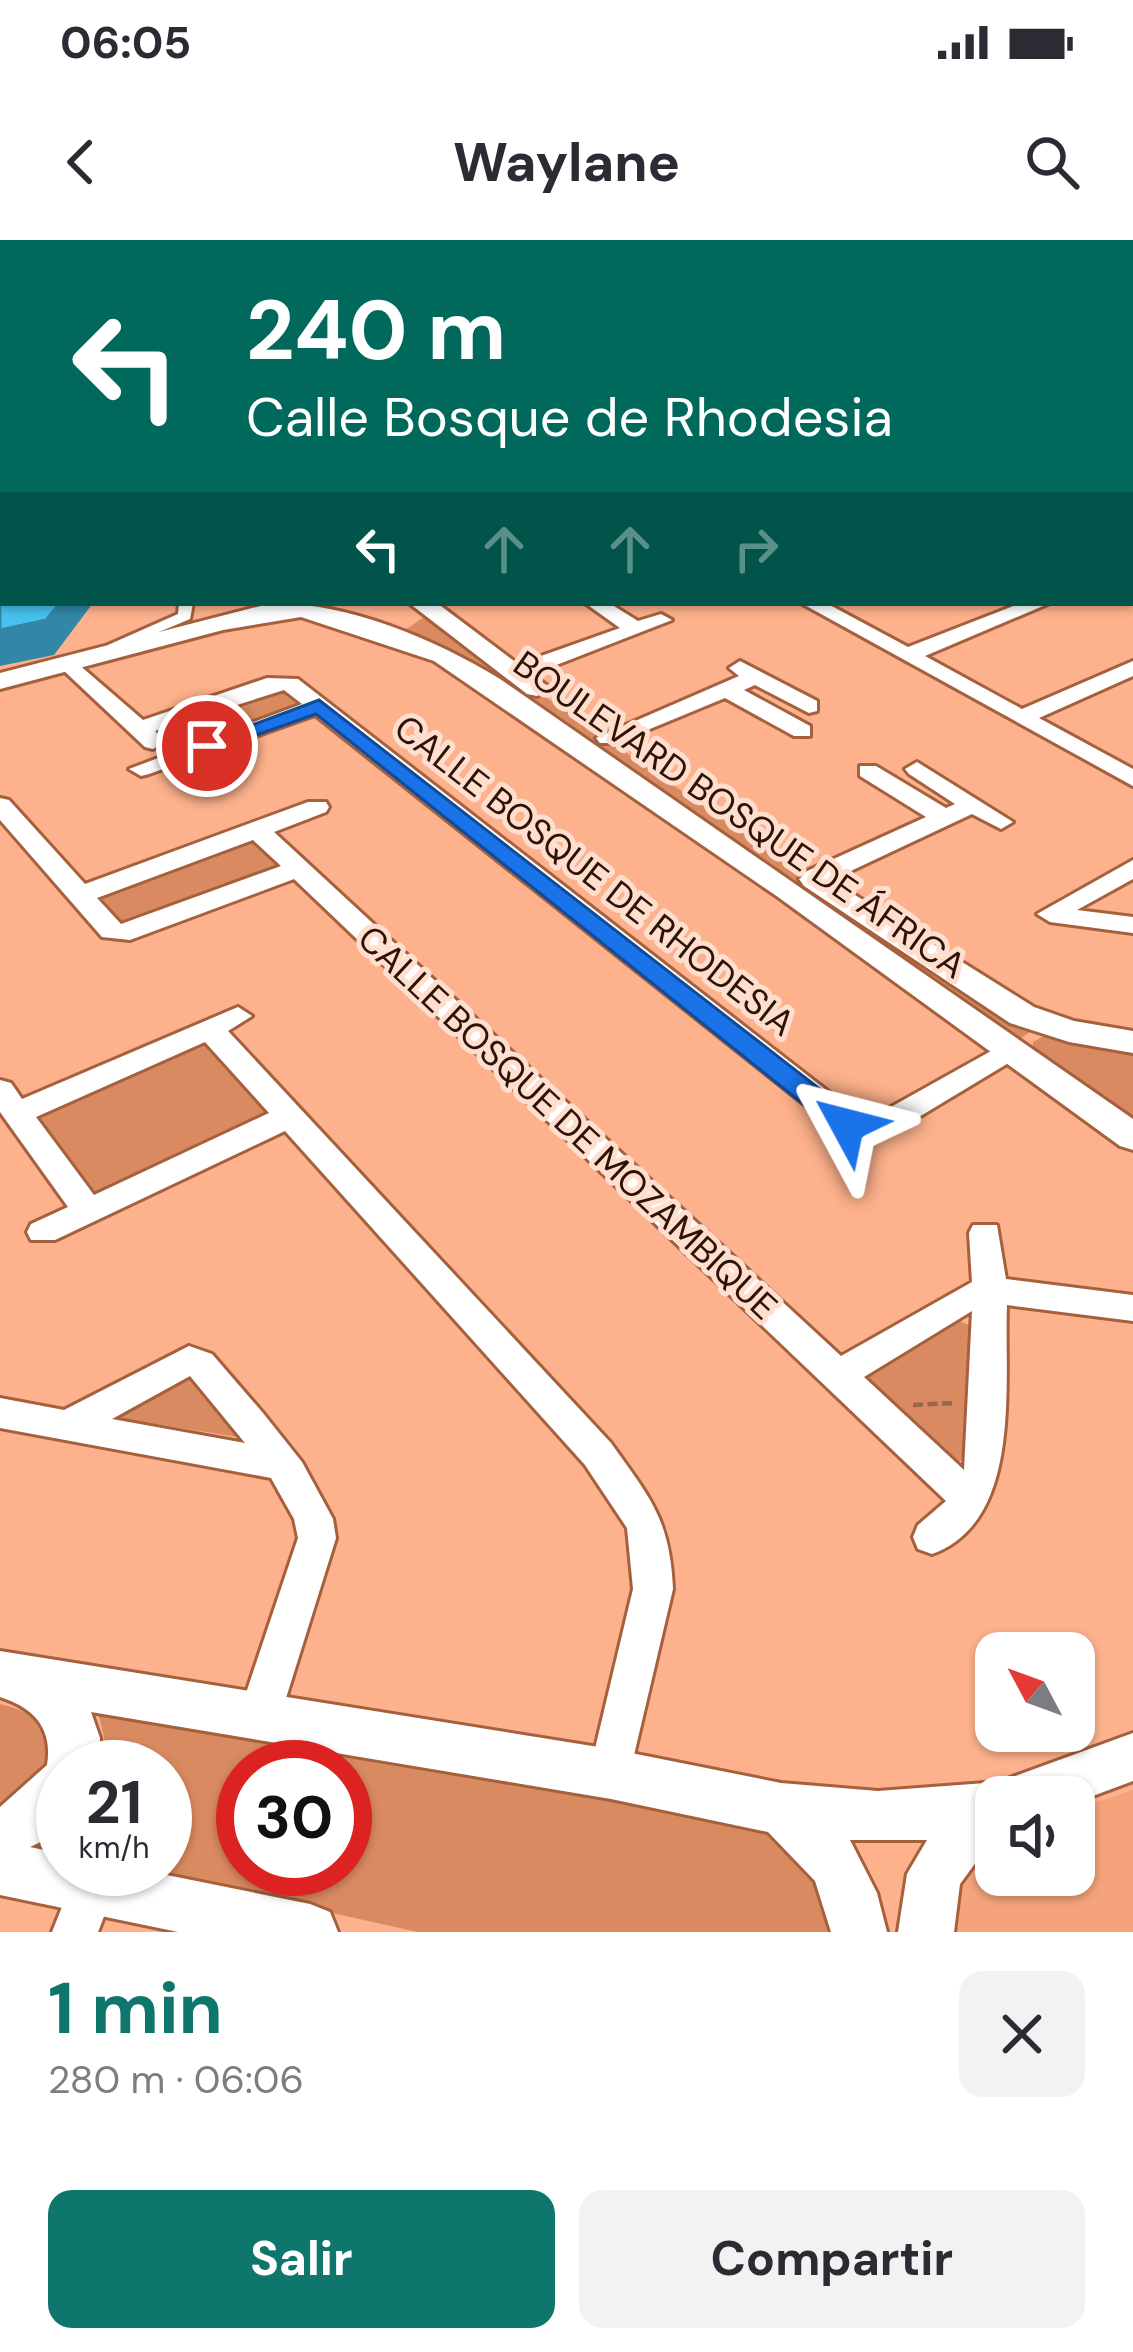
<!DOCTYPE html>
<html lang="es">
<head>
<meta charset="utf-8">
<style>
  :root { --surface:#fff; --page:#f2f2f3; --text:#2b2b33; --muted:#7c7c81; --accent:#0f766e }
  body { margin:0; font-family:"DM Sans",sans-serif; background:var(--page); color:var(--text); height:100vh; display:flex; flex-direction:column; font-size:45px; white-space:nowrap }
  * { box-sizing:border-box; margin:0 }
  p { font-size:39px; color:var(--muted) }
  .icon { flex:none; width:66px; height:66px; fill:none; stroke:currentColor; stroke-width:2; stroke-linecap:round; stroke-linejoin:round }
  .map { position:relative; height:1692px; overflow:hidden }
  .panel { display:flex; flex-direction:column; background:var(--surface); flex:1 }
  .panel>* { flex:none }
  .top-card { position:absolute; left:0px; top:0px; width:1134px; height:366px; box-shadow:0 3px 9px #0004; background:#00695c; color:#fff; overflow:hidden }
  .needle { width:78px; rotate:311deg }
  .buttons { position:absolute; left:975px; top:1392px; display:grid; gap:24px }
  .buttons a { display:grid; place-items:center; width:120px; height:120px; border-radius:24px; background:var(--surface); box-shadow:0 3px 9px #0004; font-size:60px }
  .speed { position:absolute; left:36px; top:1500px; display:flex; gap:24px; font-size:60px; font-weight:700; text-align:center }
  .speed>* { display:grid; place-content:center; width:156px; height:156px; border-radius:50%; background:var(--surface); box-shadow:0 3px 9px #0004; line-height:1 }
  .speed small { font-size:30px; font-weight:400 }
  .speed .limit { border:18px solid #d22; background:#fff; color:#111 }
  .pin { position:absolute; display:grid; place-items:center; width:102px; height:102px; color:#fff; margin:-51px; border:6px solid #fff; border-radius:50%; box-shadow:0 3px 12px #0007 }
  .me { position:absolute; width:132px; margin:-66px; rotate:308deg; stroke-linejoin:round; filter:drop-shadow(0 0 9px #0008) }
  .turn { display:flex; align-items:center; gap:42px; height:252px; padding:0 48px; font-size:54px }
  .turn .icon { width:156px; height:156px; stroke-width:2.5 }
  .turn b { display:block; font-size:84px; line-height:102px }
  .lanes { display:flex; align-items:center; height:114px; padding:0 48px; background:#0003; justify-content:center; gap:60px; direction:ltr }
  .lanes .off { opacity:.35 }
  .round { display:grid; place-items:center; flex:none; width:126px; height:126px; border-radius:24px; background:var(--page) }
  .summary { display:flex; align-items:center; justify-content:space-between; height:204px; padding:0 48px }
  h1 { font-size:72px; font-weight:700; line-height:90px; color:var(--accent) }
  .primary-button { display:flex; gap:24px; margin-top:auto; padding:24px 48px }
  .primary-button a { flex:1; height:138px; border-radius:24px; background:var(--accent); color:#fff; font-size:48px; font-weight:700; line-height:138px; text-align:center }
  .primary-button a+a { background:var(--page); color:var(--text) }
  .status { display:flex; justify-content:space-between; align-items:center; height:84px; padding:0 60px; background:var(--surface); direction:ltr }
  .status svg { height:33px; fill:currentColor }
  header { display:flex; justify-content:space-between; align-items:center; height:156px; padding:0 48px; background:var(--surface); font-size:54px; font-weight:700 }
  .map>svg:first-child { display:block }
  .built { fill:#f5a37a }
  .green { fill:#da8a61; fill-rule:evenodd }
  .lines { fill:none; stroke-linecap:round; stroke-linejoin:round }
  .service-casing { stroke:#a5603d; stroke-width:6 }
  .pedestrian-casing { stroke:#a5603d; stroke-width:6 }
  .minor-casing { stroke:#a5603d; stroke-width:6 }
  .tertiary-casing { stroke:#a5603d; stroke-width:6 }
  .path { stroke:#9a664c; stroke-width:4.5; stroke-dasharray:10 4.5; stroke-linecap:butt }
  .service { fill:#fff; fill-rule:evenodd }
  .pedestrian { fill:#fff; fill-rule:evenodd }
  .minor { fill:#fff; fill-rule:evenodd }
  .tertiary { fill:#fff; fill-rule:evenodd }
  .shaded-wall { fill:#3287a7 }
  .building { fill:#47c1ef; stroke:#3287a7; stroke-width:3 }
  .route { fill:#1a73e8; stroke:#114b97; stroke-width:3 }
  .labels { text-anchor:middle; stroke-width:10; stroke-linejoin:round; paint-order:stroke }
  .street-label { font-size:36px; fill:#2e1305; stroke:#fedecf }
</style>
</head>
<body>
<div class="status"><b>06:05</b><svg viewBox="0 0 49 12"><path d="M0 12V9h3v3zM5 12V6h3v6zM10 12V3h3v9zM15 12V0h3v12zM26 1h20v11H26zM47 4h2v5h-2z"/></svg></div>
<header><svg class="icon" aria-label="back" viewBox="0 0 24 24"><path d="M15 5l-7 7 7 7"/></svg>Waylane<svg class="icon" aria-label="search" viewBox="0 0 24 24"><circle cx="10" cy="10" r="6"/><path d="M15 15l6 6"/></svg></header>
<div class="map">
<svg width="1133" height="1692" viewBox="0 0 1133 1692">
  <rect width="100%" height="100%" fill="#fdb18c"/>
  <path class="built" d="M1133 1550V1692H944L953 1660 975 1625 996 1606V1635H1074V1570Z"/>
  <path class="green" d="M427 375 1014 781 1038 786 1016 802 669 557 387 392 408 388Z
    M281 446 306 466 185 510 170 508 151 489Z
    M249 599 280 629 140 682 119 681 97 655Z
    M1047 794 1133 808V888L1033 817V802Z
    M204 804 216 806 274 868 272 878 103 957 89 956 35 883 43 874Z
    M947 1075 971 1086 967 1218 954 1223 856 1132Z
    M189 1130 243 1198 108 1176Z
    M95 1461 786 1584 808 1607 840 1692H418L133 1629H165V1527H98L104 1497ZM243 1527H345V1629H243Z
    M0 1464C34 1472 47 1483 58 1516L0 1575Z"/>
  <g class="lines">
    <defs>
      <path id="service" d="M111 0H119L122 3H114Z"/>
      <path id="pedestrian" d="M329 0H345L340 3Z
        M179 363H193L190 379 121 408 108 405 178 374Z"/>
      <path id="minor" d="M0 0H26L3 3 0 8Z
        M564 0H589L562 3Z
        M729 0H754L727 3Z
        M891 0H911L913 3H893Z
        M1008 0H1029L1031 3H1010Z
        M1131 5H1133V14H1131Z
        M1131 34H1133V43H1131Z
        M3 62V72L0 73V63Z
        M1133 97V107L1131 108V98Z
        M1131 160H1133V171H1131Z
        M0 207H3V219H0Z
        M3 254V268L0 269V255Z
        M1131 260 1133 261V273L1131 272Z
        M1131 338H1133V351H1131Z
        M585 363H609L638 381 661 374 672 380 523 438H507V428L620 388Z
        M801 363H826L908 407 1021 363H1050L925 416 1022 469 1133 421V436L1039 478 1133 529V546Z
        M70 417 143 480 267 438 298 439 861 877H873L1000 806 1010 803 1025 813 889 895H843L315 475 149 534 141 536 129 529 302 464 284 450 155 491 165 502 153 509 145 507 62 429 59 424Z
        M740 421 817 461V471L809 473 755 445 744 450 810 486V496H794L725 458 616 503H600L596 498 739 436 729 428Z
        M917 522 1013 582 1001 589 972 574 823 644H805L801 638 805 632 926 577 860 536V526H876L946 568 955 564 909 534 905 529Z
        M0 558 9 560 85 644 308 562H326L329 567 326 572 274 592 841 1116 972 1042 969 993 973 985H997L1006 1039 1133 1055V1081L1007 1065C1004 1145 1023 1281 932 1314L918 1309 913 1297 918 1285 946 1261 294 639 130 700 102 697 0 580ZM253 600 281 626 121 684 97 658ZM972 1071 964 1230 864 1137Z
        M1133 620V639L1077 670 1133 677V693L1050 682 1037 674Z
        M238 767 252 776 228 791 611 1203C650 1258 670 1279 673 1349L626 1549 611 1555 596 1549 589 1534 633 1349 627 1288 585 1225 285 891 55 1000H31L27 992 31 984 68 967 0 872V840L11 843 22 859ZM205 802 269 873 94 955 36 877Z
        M189 1106 212 1114 263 1173 302 1222 333 1279 336 1298 281 1474 275 1488 260 1494 245 1488 239 1474 298 1298 294 1279 271 1238 0 1188V1158L64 1170ZM190 1136 245 1203 112 1179Z
        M83 1629 108 1632 115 1648 98 1692H52L76 1632Z"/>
      <path id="tertiary" d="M0 93 3 94V107L0 106Z
        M1131 134H1133V146H1131Z
        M272 363C349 363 435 399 500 439L1133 879V910L1120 906 778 657 434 421 301 377 223 390 0 449V433Z
        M409 363H437L550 448 537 456 527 454Z
        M815 630 1034 767 1074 781 1133 791V813L1069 802 1010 783 804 646 799 639Z
        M0 1411 611 1509 781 1543 878 1551 999 1542 1133 1493V1541L1074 1563V1557H996V1595L960 1644 954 1692H898L907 1634 927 1600H850L877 1653 887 1692H831L815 1641 768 1592 611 1559 91 1472 100 1498 99 1527H63V1582L47 1599 30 1607 63 1614V1629H137L310 1664 330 1672 338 1692H178L0 1655V1567L47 1525C53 1488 34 1468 0 1457Z"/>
    </defs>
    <use href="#service" class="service-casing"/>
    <use href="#pedestrian" class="pedestrian-casing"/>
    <use href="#minor" class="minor-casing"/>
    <use href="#tertiary" class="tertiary-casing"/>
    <path class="path" d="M913 1165 955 1163"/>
    <use href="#service" class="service"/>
    <use href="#pedestrian" class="pedestrian"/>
    <use href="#minor" class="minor"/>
    <use href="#tertiary" class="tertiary"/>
  </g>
  <path class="shaded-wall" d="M60 363H93L54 415 0 426V390Z"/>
  <path class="building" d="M191 0H302V3H196Z
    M3 325V363H60L46 380 0 390V326Z"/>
  <path class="route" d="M319 460 857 878 861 885 857 891H837L316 474 214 510H199L196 506Z"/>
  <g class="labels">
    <g class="street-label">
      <text transform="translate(740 574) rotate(35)" y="13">BOULEVARD BOSQUE DE ÁFRICA</text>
      <text transform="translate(595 635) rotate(38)" y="13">CALLE BOSQUE DE RHODESIA</text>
      <text transform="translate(568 882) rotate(43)" y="13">CALLE BOSQUE DE MOZAMBIQUE</text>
    </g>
  </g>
</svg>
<div class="buttons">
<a><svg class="needle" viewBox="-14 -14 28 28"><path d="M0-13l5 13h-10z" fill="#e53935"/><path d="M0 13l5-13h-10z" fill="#7c7c81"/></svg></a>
<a><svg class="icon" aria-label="sound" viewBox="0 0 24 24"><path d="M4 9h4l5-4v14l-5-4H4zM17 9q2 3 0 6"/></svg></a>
</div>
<div class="speed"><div>21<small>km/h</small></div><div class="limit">30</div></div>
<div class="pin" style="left:207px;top:506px;background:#d93025"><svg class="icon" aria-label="arrive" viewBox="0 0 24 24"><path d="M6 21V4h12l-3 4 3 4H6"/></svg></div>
<svg class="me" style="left:847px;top:885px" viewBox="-20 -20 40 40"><path d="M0-17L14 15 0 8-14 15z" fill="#1a73e8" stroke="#fff" stroke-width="4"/></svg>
<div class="top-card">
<div class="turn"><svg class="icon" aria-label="left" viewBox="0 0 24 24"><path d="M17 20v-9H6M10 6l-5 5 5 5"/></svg><div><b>240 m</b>Calle Bosque de Rhodesia</div></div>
<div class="lanes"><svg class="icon" aria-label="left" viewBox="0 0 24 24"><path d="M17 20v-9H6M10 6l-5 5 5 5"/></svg><svg class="icon off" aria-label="ahead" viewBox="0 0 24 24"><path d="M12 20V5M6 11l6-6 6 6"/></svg><svg class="icon off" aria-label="ahead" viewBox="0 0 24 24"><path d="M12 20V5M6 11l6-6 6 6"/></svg><svg class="icon off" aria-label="right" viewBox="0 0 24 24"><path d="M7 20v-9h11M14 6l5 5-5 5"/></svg></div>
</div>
</div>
<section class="panel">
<div class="summary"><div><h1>1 min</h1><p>280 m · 06:06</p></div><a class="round"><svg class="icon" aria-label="close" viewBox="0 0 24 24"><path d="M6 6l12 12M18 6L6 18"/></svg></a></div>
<div class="primary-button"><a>Salir</a><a>Compartir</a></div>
</section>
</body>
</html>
